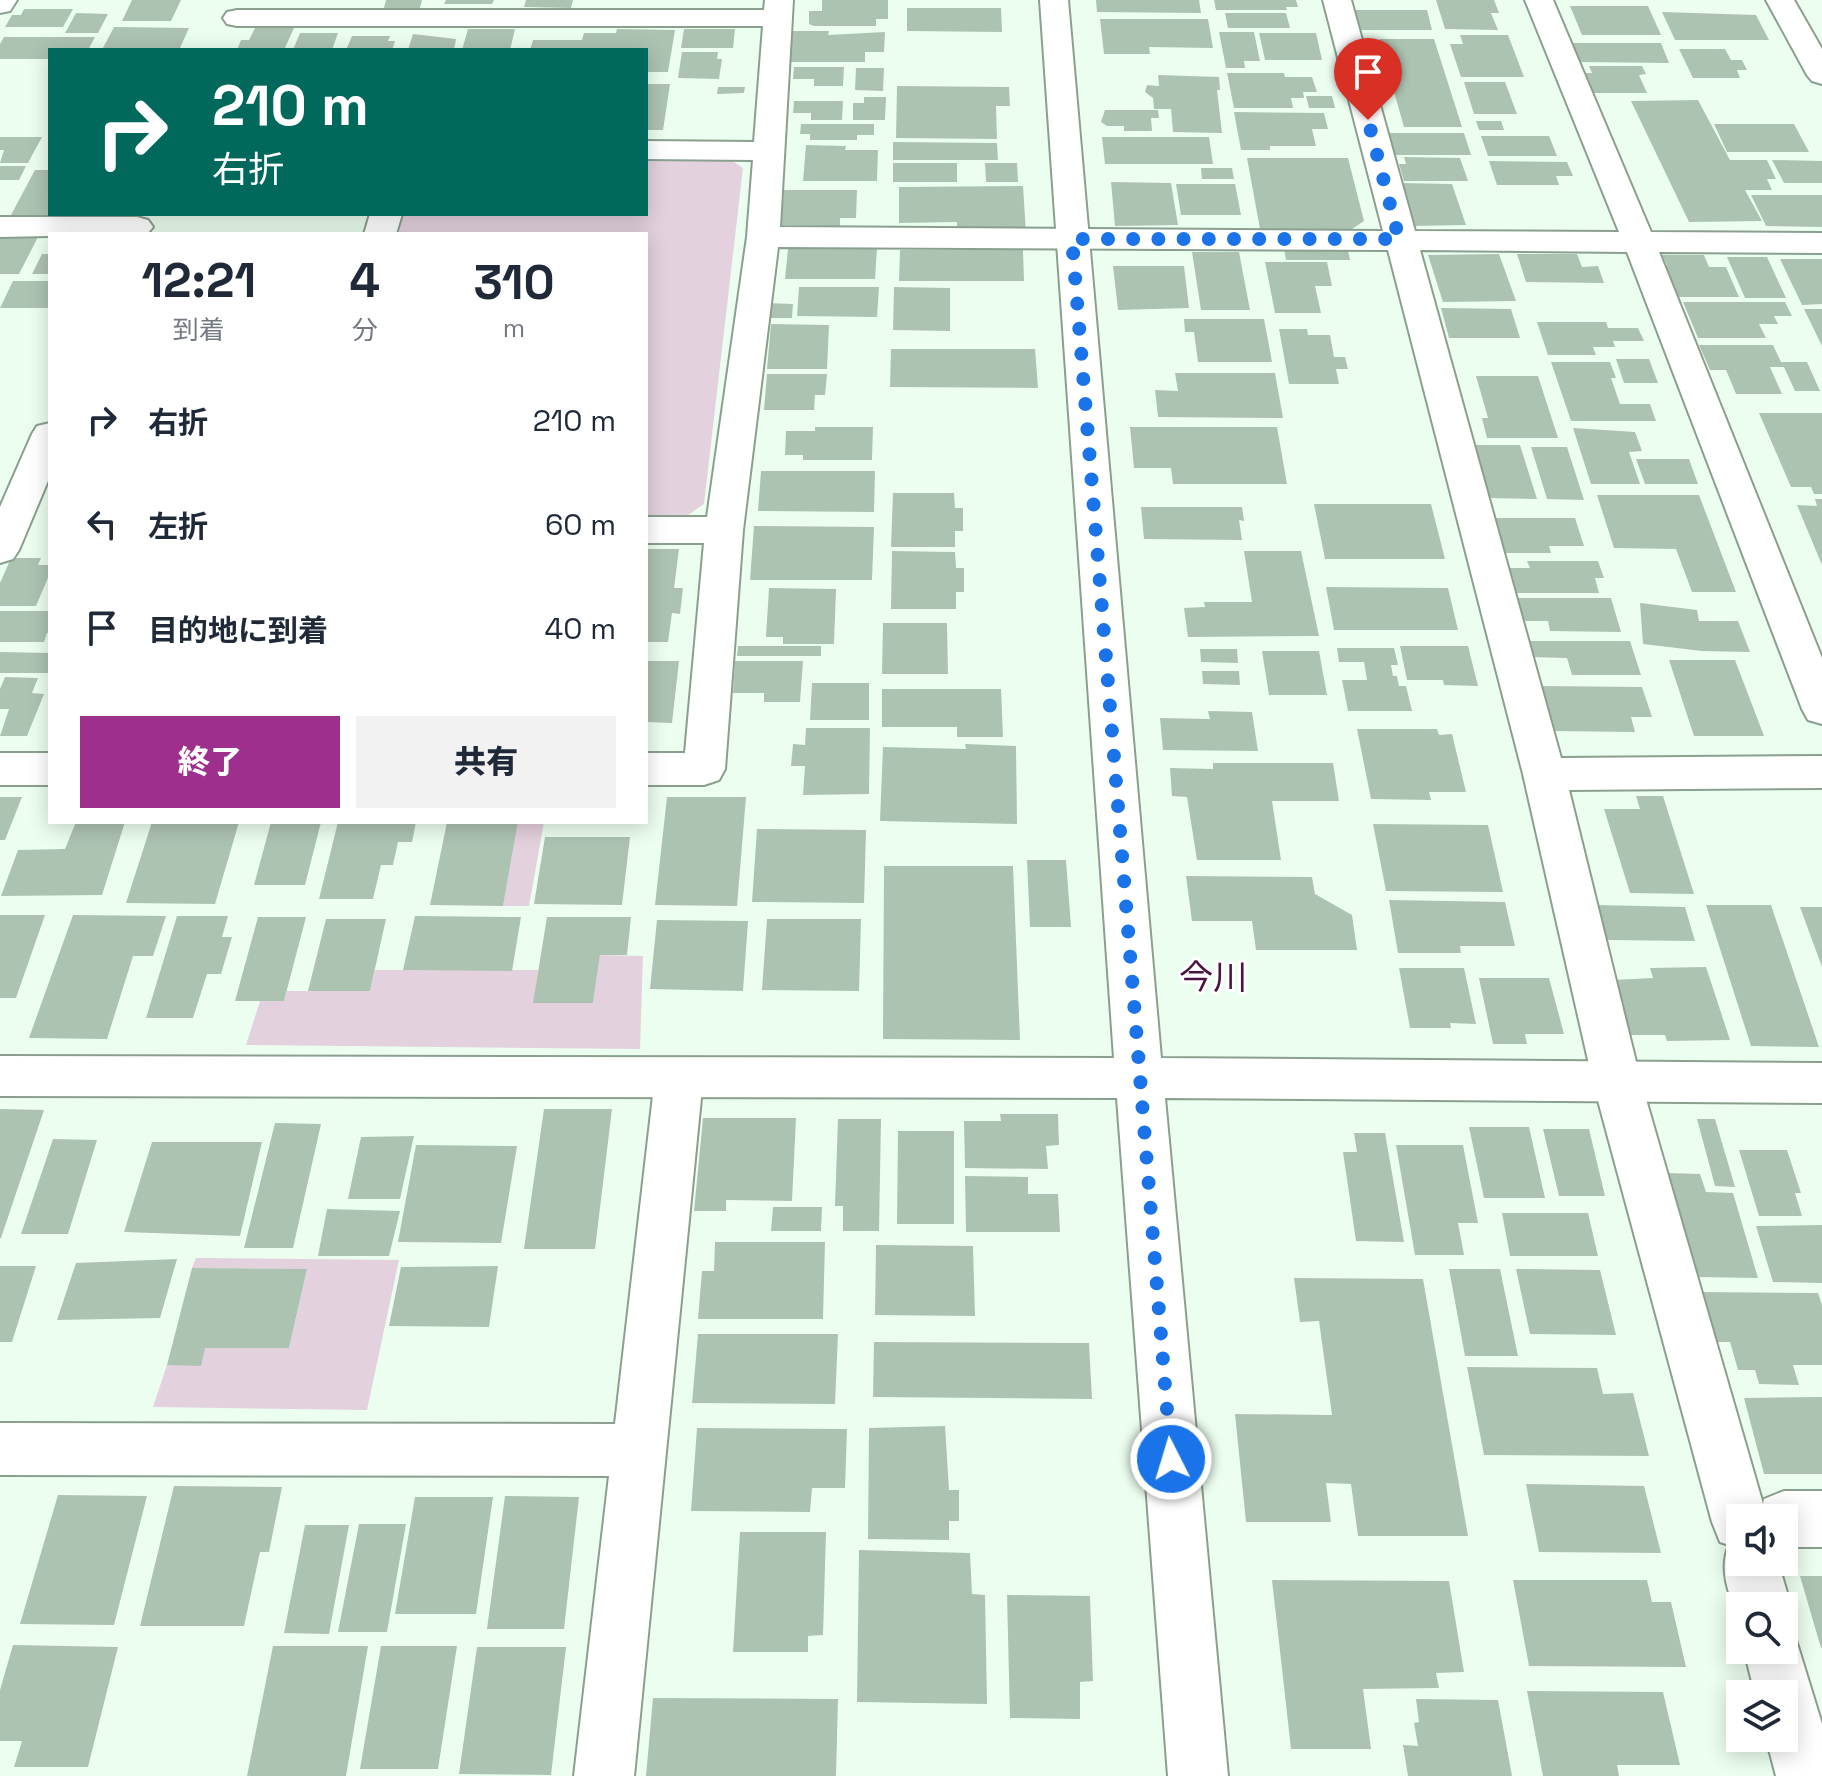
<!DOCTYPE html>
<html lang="ja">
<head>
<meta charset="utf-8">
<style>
  :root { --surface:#fff; --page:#f2f2f3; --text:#1f2937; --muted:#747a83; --accent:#9e2f8d }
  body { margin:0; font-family:"Space Grotesk","Noto Sans JP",sans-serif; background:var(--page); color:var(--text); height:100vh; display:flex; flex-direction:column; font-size:30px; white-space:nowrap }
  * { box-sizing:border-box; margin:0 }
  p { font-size:26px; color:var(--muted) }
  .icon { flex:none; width:44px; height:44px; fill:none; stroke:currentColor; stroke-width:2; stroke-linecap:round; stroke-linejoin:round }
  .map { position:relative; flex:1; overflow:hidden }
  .side { position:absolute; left:48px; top:232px; width:600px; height:592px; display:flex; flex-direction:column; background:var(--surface); border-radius:0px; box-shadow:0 4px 20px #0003 }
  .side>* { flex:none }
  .banner { position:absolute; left:48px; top:48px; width:600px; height:168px; border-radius:0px; box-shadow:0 4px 20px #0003; background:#00695c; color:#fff; overflow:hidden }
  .controls { position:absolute; left:1726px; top:1504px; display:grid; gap:16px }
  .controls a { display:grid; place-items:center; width:72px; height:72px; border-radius:0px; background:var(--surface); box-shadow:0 4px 20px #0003; font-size:40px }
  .pin { position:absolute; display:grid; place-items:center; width:68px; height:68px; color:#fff; margin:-82px -34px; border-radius:50% 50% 50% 0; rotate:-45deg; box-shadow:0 0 8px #0007 }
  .pin .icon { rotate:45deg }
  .me { position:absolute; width:88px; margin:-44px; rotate:355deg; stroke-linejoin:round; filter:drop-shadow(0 0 6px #0008) }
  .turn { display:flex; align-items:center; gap:28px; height:168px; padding:0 32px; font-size:36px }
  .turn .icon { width:104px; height:104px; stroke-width:2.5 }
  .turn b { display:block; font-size:56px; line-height:68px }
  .eta { display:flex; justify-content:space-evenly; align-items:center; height:136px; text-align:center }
  .eta b { font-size:48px; font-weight:800; line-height:56px }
  .button { display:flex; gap:16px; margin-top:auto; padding:16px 32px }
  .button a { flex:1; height:92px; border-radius:0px; background:var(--accent); color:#fff; font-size:32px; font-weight:800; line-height:92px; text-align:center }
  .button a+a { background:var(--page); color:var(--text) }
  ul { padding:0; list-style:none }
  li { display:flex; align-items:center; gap:24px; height:104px; padding:0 32px }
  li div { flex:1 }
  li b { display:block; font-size:30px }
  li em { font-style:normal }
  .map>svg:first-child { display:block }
  .green { fill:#e3d1de }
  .building { fill:#adc3b2 }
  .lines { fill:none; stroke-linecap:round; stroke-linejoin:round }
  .minor-casing { stroke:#8aa08f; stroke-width:4 }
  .tertiary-casing { stroke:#8aa08f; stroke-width:4 }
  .minor { fill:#fff; fill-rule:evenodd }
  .tertiary { fill:#fff; fill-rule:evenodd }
  .route { stroke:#1a73e8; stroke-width:14; stroke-dasharray:0 25.2 }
  .labels { text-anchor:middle; stroke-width:6; stroke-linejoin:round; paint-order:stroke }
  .quarter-label { font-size:34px; fill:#4a1441; stroke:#fff }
</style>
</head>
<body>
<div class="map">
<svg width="1822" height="1776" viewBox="0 0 1822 1776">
  <rect width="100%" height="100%" fill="#ecfef0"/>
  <path class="green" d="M646 158H728L743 168 704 504 684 518H646V234H396L402 214H646Z
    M518 822H544L529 906H503Z
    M600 955 643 956 640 1049 246 1045 260 1001H284L287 991H370L375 970H538L534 1003H593Z
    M196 1258 399 1260 367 1410 153 1407 167 1365 205 1348H289L307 1269 192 1268Z"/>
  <path class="building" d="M132 0H181L171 21H122Z
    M386 0H422L420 8H384Z
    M446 0H494L492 4H444Z
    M526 0H573L571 8 524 7Z
    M822 0H888V19H876V26H814L809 24V11H822Z
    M1096 0H1199L1201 13 1097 12Z
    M1214 0H1296L1298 7H1286L1287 10H1216Z
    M1436 0H1494L1499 13H1491L1498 30 1445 29Z
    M1570 6H1648L1661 35H1582Z
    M907 8H1001L1002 32 907 31Z
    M24 9H73L63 27H5L12 15H21Z
    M1350 10H1427L1432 30H1355Z
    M1662 12 1756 15 1769 40H1675Z
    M76 13 108 14 98 33H65Z
    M1225 13H1286L1290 28H1228Z
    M1100 19H1208L1213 48 1149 47 1150 54H1104Z
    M114 27 189 28 180 48H103Z
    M255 28H294L284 50H237L241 40H249Z
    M468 29H515L510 50H462Z
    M617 29 675 30 668 72H646V50H530L533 40H582L584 33H616Z
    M684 29H735L733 48H681Z
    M792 31H829L828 35 885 32 884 52H865V62H789Z
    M1219 32H1254L1260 61H1244L1245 68H1226Z
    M300 33H338L332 50H293Z
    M1259 33H1316L1322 60H1265Z
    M413 34 456 39 454 50H408Z
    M1460 35H1508L1524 77H1461L1450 44H1463Z
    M352 36H390L388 41H395L392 50H346Z
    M4 37H95L88 50H50V59H0V44Z
    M1379 39H1434L1462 127H1404Z
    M1569 43H1661L1669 63 1577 62Z
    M1679 49H1725L1731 60H1742L1747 70H1737L1740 78H1693Z
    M682 52H718L717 59H722L719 79 678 78Z
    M1589 66H1642L1646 74 1639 75 1647 93H1588L1580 73H1592Z
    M794 67H844L843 86H814V79H793Z
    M856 68H884L883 91 855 90Z
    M1227 73H1284L1285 77H1312L1317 92H1303L1304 98H1291L1293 108H1234Z
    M1158 75 1219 77 1220 90H1217L1222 133 1173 132 1171 109H1154L1153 98 1145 92 1147 85 1159 86Z
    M1464 82H1505L1517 114H1474Z
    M646 84H670L663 130H646Z
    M897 86 1009 87 1010 106H996L997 139 896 138Z
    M718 87H745L744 93 717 94Z
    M1306 96H1332L1335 108H1309Z
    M864 97H886L885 120H853V103H864Z
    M1698 100 1730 160H1767L1776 179H1767L1772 190H1745L1762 221 1689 222 1631 101Z
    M794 101H843L842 120H811V113H793Z
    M1105 110H1158L1159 118H1151L1152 131H1124V126H1107L1101 122Z
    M1234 112 1324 113 1328 129H1312L1316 146H1270V150H1241Z
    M1476 121H1501L1504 130H1479Z
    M801 124H874V135H857V140H810V134H800Z
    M1714 124H1794L1809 152H1727Z
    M1383 133H1464L1471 155H1390Z
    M1481 136H1549L1557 156H1488Z
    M0 137H42L28 163H0L4 150H0Z
    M1102 137H1209L1213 164H1105Z
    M893 142 997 143 998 160H893Z
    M806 145 846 146 845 150H878L877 181H803Z
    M1404 157 1460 158 1468 181H1404L1399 164H1406Z
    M1247 158H1348L1364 221 1352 229H1260Z
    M1772 160 1822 161V183H1784Z
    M1489 161 1567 162 1573 176H1556L1559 185H1497Z
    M893 163H957V182H893Z
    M985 163H1017L1018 182H986Z
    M0 166H26L19 180H0Z
    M1201 168H1232L1234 179H1202Z
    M35 170H50V215H11Z
    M1111 182 1171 183 1178 225 1115 226Z
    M1400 183 1452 184 1466 225 1413 226Z
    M1176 184H1235L1241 215H1181Z
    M1023 186 1026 233H957V222L899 223V187Z
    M784 190H857L856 218H840V226L781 225Z
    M1751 195H1822V227L1766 226Z
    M0 237H38L19 274H0Z
    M788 249H877L875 279H785Z
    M1284 249 1348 250 1350 260H1286Z
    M900 250H1023L1024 281H899Z
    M1192 252H1239L1250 310H1201Z
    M42 254H50V274H32Z
    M1499 254 1516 301 1443 302 1428 255Z
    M1517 254H1577L1582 267 1598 266 1604 283 1526 282Z
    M1662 255H1704L1709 267H1726L1739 297H1673L1660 265H1667Z
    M1727 257H1767L1786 298H1745Z
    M1780 259H1822V304L1802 305Z
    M1265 262H1327L1332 286H1315L1321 313H1275Z
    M1113 266H1184L1189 308 1118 310Z
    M13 281H50V308H0Z
    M799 287H879L877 317 797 316Z
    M894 287 950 288V331L893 330Z
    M1683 302H1785L1792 316H1774L1778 324H1759L1766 338H1698Z
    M766 303 793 304 792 318H765Z
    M1441 308 1511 309 1520 338H1449Z
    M1804 309H1822V346Z
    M1184 319H1264L1272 362H1198L1194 332H1185Z
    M1537 322H1606L1608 328H1638L1644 341H1613L1615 347H1593L1596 355H1548Z
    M771 324 829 325 827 369H767Z
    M1279 329H1307L1308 335H1330L1334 357H1345L1348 369H1336L1339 384H1289Z
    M1699 345H1773L1781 362H1807L1820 391H1795L1784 367H1770L1782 394H1736L1726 370H1710Z
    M891 349H1035L1038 388 890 387Z
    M1616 359H1649L1658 383H1624Z
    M1551 362H1610L1616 378H1611L1620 404H1650L1656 421H1571Z
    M1175 373H1275L1283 418 1158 417 1155 390 1178 391Z
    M767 374H827L825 395H815L814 410H764Z
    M1476 376H1538L1558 438H1487L1482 418H1488Z
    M1759 413H1822V494H1814L1811 487H1791Z
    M815 427H873L872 460H803V455H785L786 431H815Z
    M1130 427H1277L1287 484H1173L1171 468H1134Z
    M1573 428 1635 432 1642 451 1629 452 1640 484H1591Z
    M1469 445H1520L1537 499 1483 498Z
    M1531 447H1567L1584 500 1547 499Z
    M1636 459H1689L1698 484H1645Z
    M761 471H875L874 512 758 511Z
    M893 493H954L955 508H963V531H955V547H891Z
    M1597 495H1699L1736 592H1692L1676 549 1614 548Z
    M1815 499H1822V565L1797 505 1817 506Z
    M1314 504H1431L1445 559H1325Z
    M1141 507H1242L1244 521 1239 520 1242 540 1144 539Z
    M1490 518H1575L1584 546H1549L1551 553H1500Z
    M754 526 874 527 872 580H750Z
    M646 549H679L674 588H683L680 614 672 613 668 642H646Z
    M892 551 955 552 956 568H964V592H956V609H891Z
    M1244 551H1301L1319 636 1188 637 1184 608 1205 607 1204 602H1252Z
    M11 558H41L38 565H50V573L36 606H0V583Z
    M1527 561H1598L1604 578H1595L1599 593H1513L1506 568H1530Z
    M1326 587 1448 588 1458 630H1334Z
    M769 588 836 589 834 644H783V637H766Z
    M1517 598H1611L1621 632 1550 631 1548 621H1523Z
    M1640 603 1697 610 1699 621H1738L1750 652 1702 651 1643 644Z
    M0 611H50V633H47L44 642H0Z
    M883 623H947L948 674H882Z
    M1524 641H1630L1641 675H1572L1567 658 1529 657Z
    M738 646H821V656H737Z
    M1400 646H1468L1478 686 1444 685 1443 680H1407Z
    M1337 648H1394L1398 665H1391L1393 676H1397L1399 686H1406L1412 711H1348L1342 680H1367L1364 662H1339Z
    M1200 649H1237L1238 663 1201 662Z
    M1262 651H1319L1327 695H1269Z
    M0 652 50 653V673H0Z
    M1669 660H1735L1764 736H1694Z
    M646 661H679L672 723 646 722Z
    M735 661H803L800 702H764V693H733Z
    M1202 671H1239L1240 685 1203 684Z
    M5 677 38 678 32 693 44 694 27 736H0L9 709H0V689Z
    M812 683H869V720H810Z
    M1540 686 1642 687 1652 717H1631L1635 732 1552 731Z
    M882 689H1001L1003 737H957V727H882Z
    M1208 711 1252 712 1258 751 1163 750 1160 718 1210 719Z
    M806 728H870L869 794 803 795 805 766H791L793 744 805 745Z
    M1357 729H1437L1439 735 1452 734 1466 792H1429L1431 800 1371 799Z
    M965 744 1016 746 1017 824 880 821 883 747 966 749Z
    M1213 763H1333L1339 801H1272L1281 860H1197L1187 797 1172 796 1170 768 1213 769Z
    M1636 796H1663L1694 894 1630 893 1604 809H1640Z
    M0 797H22L5 840H0Z
    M667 797H746L737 906 655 905Z
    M76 822H125L102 895 1 896 18 850 65 849Z
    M152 822H239L215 904 126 903Z
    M271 822H321L305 885H254Z
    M338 822H416L412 842H398L393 865H381L373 899H319Z
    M447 822H518L503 906 430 905Z
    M1373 824 1488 825 1503 892 1386 891Z
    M757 829 866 830 864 903 752 902Z
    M545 837H630L622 905 534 904Z
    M1027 860H1066L1071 927H1030Z
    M884 866H1013L1020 1040 883 1039Z
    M1186 876 1312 877 1315 894 1352 915 1357 950H1256L1252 921H1192Z
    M1389 900 1505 902 1515 946H1460L1461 953H1398Z
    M1598 905 1685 907 1695 941 1607 940Z
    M1706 905H1771L1819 1047 1751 1046Z
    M1800 907H1822V967Z
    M0 915H45L16 998H0Z
    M73 915 166 916 153 956H133L107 1039 29 1038Z
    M177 916H228L222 937H232L221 974H207L193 1018H146Z
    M415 916 521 917 512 971 403 970Z
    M258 917H306L284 1001H235Z
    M547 917H631L627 955H600L593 1003H533Z
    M326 919H386L370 991H308Z
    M767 919H861L859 991 762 990Z
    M657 920 748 921 743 991 650 989Z
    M1706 967 1730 1040 1667 1041 1665 1035H1628L1612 980 1653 978 1650 968Z
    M1399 968H1464L1476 1024 1450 1023 1451 1028H1410Z
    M1479 978H1549L1564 1034H1525L1527 1044H1493Z
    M0 1109 44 1110 1 1238H0Z
    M544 1109H612L595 1249H524Z
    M1000 1114H1058L1059 1145 1046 1146 1048 1169 965 1168 964 1121H1001Z
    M703 1118H796L792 1201 726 1200V1211H694Z
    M838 1119H881L879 1231H843V1206H835Z
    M1697 1119H1715L1735 1187 1715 1186Z
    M275 1123 321 1124 293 1248H244Z
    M1469 1127H1529L1545 1198H1484Z
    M1543 1129H1589L1605 1196H1559Z
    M898 1131H954V1224H897Z
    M1354 1133H1385L1404 1242 1356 1241 1343 1152H1357Z
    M414 1136 400 1199H348L361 1137Z
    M53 1139 97 1140 68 1234H21Z
    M152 1142H262L240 1236 124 1232Z
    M416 1145 517 1146 501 1243 398 1242Z
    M1396 1145H1463L1478 1223H1458L1464 1255H1415Z
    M1739 1150H1787L1801 1193H1795L1802 1216H1759Z
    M1668 1173 1700 1174 1706 1192 1733 1193 1758 1278 1696 1277Z
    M965 1176 1028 1177V1194H1058L1060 1232H966Z
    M773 1207H822L821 1231H771Z
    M327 1209 400 1211 389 1256H318Z
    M1502 1213H1588L1598 1256H1510Z
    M1822 1225V1283L1773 1282 1756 1226Z
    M715 1242H825L823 1319H698L702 1271H714Z
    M876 1245 973 1246 975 1316 875 1315Z
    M177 1259 160 1318 57 1320 76 1263Z
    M0 1266H36L12 1342H0Z
    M498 1266 489 1327 389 1326 401 1267Z
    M192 1268 307 1269 289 1348H205L201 1366 167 1365Z
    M1449 1269H1500L1518 1356H1465Z
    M1516 1269 1600 1270 1616 1335 1530 1334Z
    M1294 1278 1423 1279 1468 1536H1358L1351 1484 1326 1483 1331 1522H1246L1235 1414 1332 1415 1319 1321 1300 1322Z
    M1700 1292 1818 1293 1822 1305V1365H1793L1799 1385 1759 1384 1755 1370H1738L1730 1342H1713Z
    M698 1334H838L835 1404 692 1403Z
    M874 1342 1089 1343 1092 1399 873 1397Z
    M1467 1367 1597 1368 1603 1394 1633 1393 1649 1456 1484 1455Z
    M1822 1397V1474H1764L1744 1398Z
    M945 1426 949 1490H959V1521H949V1540L868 1539 869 1428Z
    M697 1428 847 1429 845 1488H812L810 1512 691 1511Z
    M1526 1484 1644 1486 1661 1553 1539 1552Z
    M174 1486 282 1487 269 1552H260L244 1626H140Z
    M58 1495 147 1496 114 1625 20 1624Z
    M505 1496 579 1497 564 1629H487Z
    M415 1497H493L476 1614H395Z
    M359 1524H406L387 1632H338Z
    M305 1525H349L329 1634 284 1633Z
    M740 1532H826L823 1635 808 1636V1652H733Z
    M859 1550 970 1553 972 1594 985 1595 987 1704 857 1702Z
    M1800 1576H1822V1648H1821Z
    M1272 1580 1449 1581 1464 1672 1436 1673 1439 1688 1363 1689 1371 1749H1291Z
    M1513 1580H1647L1652 1602H1671L1686 1667 1529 1666Z
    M1007 1595 1090 1596 1093 1681 1080 1682V1719L1010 1718Z
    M13 1645 118 1647 88 1767H14L22 1741H0V1690Z
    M273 1646H368L346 1776H247Z
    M381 1646H457L438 1769H360Z
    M477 1647H566L551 1775 459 1774Z
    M1527 1691 1663 1692 1680 1765H1617L1619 1776H1543Z
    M653 1698 838 1699 836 1776H646Z
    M1416 1699 1498 1700 1512 1776H1408L1403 1745 1418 1746 1414 1723 1419 1722Z"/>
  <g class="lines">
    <defs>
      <path id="minor" d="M765 0H793L780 227 1383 231 1323 0H1351L1415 231 1619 232 1525 0H1553L1651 232 1822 233V253L1659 252 1822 658V724L1808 720 1802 709 1627 252 1420 250 1561 758 1822 756V788L1569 790 1641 1082 1763 1504 1764 1499 1784 1491H1822V1547H1784V1518H1740V1562H1778L1791 1606 1784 1622V1606H1740V1622C1730 1597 1718 1571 1729 1545L1720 1542 1712 1522 1593 1082 1523 774 1388 250 778 247 743 530 725 769 719 780 704 785H646V753H685L704 543H646V517H707L747 237 753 160 646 159V141L754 142 763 26H237L227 24 223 18 227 12 237 10H764Z
        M370 214H402L396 234H364Z
        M0 217H137L148 220 153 227 147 234 0 237Z
        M50 423V476L19 550 13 559 0 563V507L32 434 37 426Z
        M0 753H50V785H0Z
        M679 1058 696 1064 703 1078 634 1776H574L609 1476 0 1475V1423L615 1424 655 1078 662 1064Z
        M1784 1626 1793 1630 1822 1724V1776H1776L1766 1738H1784V1694H1755L1744 1650H1784Z"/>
      <path id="tertiary" d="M0 0H17L10 11 0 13Z
        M1040 0H1068L1161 1058 1822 1063V1103L1165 1098 1228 1776H1168L1117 1098 0 1096V1056L1114 1058Z
        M1766 0H1794L1822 49V84L1812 81 1807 75Z"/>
    </defs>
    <use href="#minor" class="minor-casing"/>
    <use href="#tertiary" class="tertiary-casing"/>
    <use href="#minor" class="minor"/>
    <use href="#tertiary" class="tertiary"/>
  </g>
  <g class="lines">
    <path class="route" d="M1171 1459 1072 239H1399L1368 120"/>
  </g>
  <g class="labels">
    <g class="quarter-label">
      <text x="1213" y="989">今川</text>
    </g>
  </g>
</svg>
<div class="controls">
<a><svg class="icon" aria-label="sound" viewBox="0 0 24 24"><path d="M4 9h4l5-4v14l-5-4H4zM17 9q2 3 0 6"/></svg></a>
<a><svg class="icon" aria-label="search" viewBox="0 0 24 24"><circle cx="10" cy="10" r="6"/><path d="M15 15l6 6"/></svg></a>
<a><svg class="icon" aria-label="layers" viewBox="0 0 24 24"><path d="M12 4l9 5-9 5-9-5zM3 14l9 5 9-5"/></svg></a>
</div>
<div class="pin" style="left:1368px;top:120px;background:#d93025"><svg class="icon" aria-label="arrive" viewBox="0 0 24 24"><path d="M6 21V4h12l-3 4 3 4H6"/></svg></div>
<svg class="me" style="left:1171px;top:1459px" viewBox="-20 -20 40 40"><circle r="17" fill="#1a73e8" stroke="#fff" stroke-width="3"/><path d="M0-11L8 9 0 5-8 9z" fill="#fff"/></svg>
<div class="banner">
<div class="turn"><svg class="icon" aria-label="right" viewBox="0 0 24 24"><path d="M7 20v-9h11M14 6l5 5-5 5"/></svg><div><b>210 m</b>右折</div></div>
</div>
<section class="side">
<div class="eta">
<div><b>12:21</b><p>到着</p></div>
<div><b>4</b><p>分</p></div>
<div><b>310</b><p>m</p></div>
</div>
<ul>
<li><svg class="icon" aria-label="right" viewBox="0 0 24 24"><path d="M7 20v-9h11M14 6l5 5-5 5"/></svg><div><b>右折</b></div><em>210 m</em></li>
<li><svg class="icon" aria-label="left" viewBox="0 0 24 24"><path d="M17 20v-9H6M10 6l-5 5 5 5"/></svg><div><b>左折</b></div><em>60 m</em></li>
<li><svg class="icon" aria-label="arrive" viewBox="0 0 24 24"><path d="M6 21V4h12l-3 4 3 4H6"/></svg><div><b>目的地に到着</b></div><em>40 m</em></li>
</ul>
<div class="button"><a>終了</a><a>共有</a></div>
</section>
</div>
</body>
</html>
